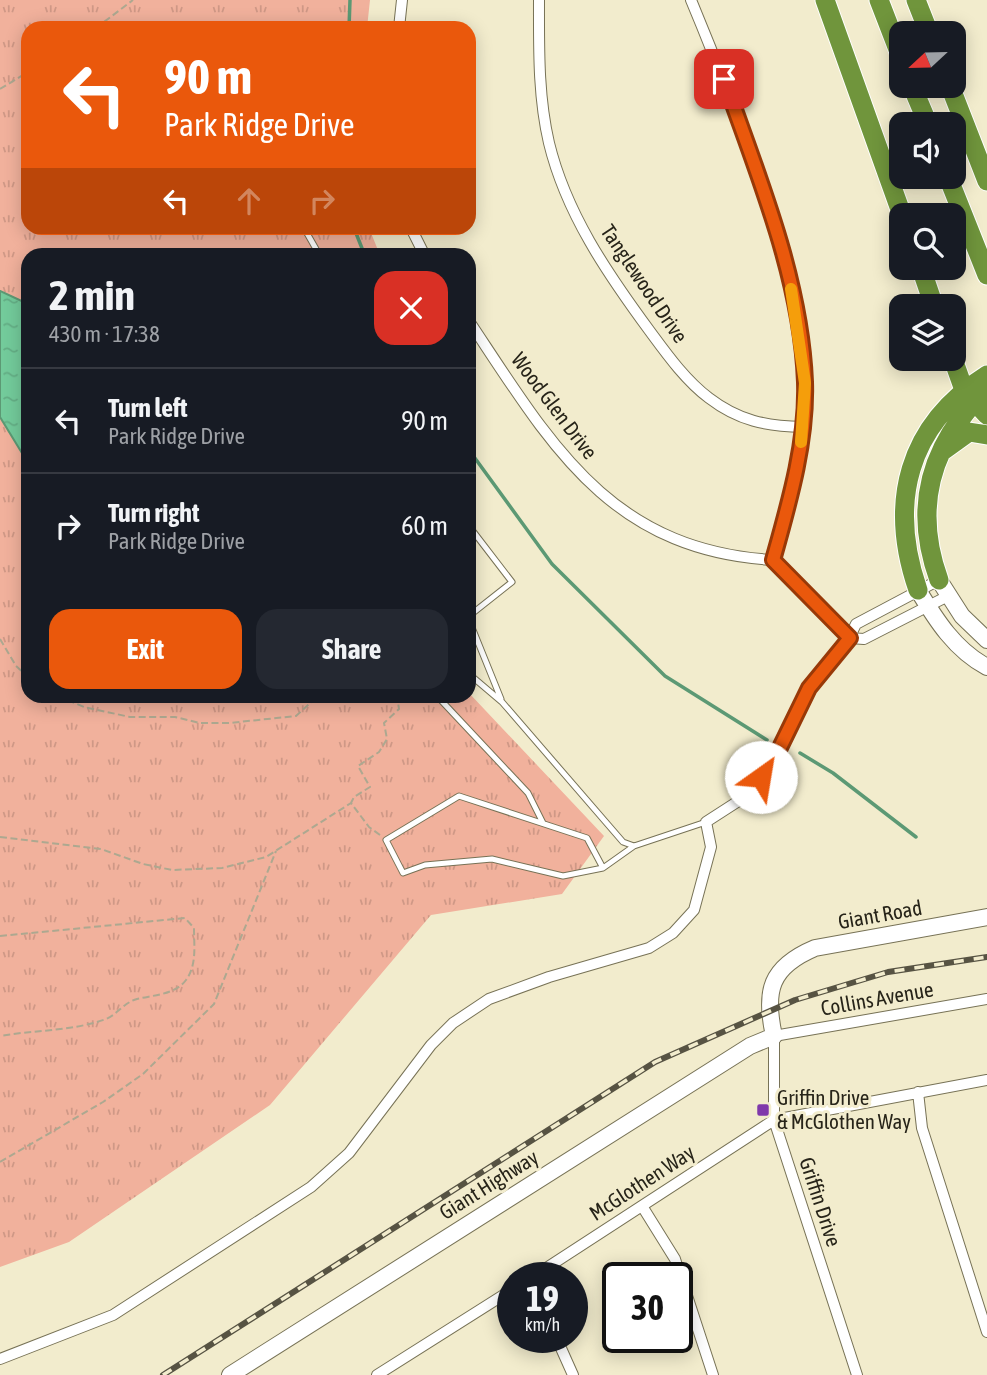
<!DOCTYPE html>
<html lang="en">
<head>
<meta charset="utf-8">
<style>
  :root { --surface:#171b24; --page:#242831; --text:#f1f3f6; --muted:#9ea1a6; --line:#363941; --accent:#ea580c }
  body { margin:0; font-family:"Asap Condensed",sans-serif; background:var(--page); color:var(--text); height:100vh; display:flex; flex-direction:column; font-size:26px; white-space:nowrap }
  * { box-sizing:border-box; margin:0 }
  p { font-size:23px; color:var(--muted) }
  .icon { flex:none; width:38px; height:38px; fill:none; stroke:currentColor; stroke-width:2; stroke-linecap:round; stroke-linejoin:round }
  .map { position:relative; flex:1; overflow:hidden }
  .details { position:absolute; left:21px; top:248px; width:455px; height:455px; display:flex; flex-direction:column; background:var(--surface); border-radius:21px; box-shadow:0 4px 18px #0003 }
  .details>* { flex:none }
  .guide { position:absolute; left:21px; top:21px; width:455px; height:214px; border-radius:21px; box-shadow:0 4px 18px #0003; background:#ea580c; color:#fff; overflow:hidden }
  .needle { width:46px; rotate:248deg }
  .buttons { position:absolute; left:889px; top:21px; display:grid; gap:14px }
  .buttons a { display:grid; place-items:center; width:77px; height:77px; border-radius:14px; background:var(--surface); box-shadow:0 4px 18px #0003; font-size:35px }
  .speed { position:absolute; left:497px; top:1262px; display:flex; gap:14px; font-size:35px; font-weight:700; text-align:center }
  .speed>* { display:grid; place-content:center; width:91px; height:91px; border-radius:50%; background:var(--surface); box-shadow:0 4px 18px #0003; line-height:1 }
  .speed small { font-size:18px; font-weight:400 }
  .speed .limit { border:4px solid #111; border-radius:10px; background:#fff; color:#111 }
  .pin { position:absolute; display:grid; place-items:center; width:60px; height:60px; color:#fff; margin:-30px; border-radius:14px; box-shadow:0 4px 10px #0006 }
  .me { position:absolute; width:77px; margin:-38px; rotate:32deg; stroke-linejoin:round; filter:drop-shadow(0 0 5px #0008) }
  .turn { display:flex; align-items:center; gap:24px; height:147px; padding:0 28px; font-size:32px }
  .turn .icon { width:91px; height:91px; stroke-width:2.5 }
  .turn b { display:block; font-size:49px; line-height:60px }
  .lanes { display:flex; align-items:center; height:66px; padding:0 28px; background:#0003; justify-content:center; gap:35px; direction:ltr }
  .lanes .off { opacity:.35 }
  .round { display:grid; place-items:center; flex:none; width:74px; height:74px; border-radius:21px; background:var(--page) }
  .head { display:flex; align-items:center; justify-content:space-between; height:119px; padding:0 28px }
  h1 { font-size:42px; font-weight:700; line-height:52px }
  .button { display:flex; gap:14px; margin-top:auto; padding:14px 28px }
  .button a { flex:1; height:80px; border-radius:21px; background:var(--accent); color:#fff; font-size:28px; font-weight:700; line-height:80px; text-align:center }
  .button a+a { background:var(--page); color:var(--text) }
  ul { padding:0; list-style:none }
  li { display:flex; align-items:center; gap:21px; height:105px; padding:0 28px; border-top:2px solid var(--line) }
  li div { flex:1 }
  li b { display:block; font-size:26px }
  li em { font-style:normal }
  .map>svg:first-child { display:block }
  .grass { fill:url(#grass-tufts) }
  .water { fill:url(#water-ripples); stroke:#5c9974; stroke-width:2 }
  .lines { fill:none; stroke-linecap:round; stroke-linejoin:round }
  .stream { stroke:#5c9974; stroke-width:3.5 }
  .lane-casing { stroke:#777256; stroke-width:7 }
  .street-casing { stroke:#777256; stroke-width:12 }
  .secondary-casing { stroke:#777256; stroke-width:18 }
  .highway-casing { stroke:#fff; stroke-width:21 }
  .path { stroke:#ada890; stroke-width:2; stroke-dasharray:7 3.5; stroke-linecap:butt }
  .lane { stroke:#fff; stroke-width:5 }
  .street { stroke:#fff; stroke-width:10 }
  .secondary { stroke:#fff; stroke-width:16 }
  .highway { stroke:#70953c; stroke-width:19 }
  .rail-casing { stroke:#575343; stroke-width:6 }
  .rail { stroke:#f2eccd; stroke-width:3.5; stroke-dasharray:10; stroke-linecap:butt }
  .route-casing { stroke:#983908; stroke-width:18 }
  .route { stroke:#ea580c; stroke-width:12 }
  .slow { stroke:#f59e0b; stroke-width:12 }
  .poi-dot { fill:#7f38ab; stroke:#f2eccd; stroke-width:2.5 }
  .labels { text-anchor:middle; stroke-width:6; stroke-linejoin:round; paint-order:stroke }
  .street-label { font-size:21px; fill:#272419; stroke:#f2eccd }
  .poi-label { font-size:21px; fill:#272419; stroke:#f2eccd; text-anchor:start }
</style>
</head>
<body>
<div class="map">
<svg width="987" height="1375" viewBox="0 0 987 1375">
  <defs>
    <pattern id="grass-tufts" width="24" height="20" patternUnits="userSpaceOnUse" patternTransform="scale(1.75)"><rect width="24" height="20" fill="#f1b19c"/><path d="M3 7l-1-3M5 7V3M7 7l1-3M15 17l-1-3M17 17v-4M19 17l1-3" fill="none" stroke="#cf9886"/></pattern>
    <pattern id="water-ripples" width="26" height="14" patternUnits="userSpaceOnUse" patternTransform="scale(1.75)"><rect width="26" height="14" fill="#73cb9b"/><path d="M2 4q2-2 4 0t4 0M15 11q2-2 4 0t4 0" fill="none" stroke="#64ae85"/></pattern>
  </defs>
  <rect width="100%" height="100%" fill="#f2eccd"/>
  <path class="grass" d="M0 0H370L367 28H28V228H369L380 255 28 256V696H469V693L604 836 562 894 431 915 270 1105 69 1242 0 1267Z"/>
  <path class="water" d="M0 291 28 304V463L0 417Z"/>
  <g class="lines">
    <path class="stream" d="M349 28 350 0
      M354 228 365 256
      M469 450 552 564 665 676 767 740
      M800 753 833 773 916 837"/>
    <defs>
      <path id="lane" d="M304 228 320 256
        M469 526 512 582 469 616
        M469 620 501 699
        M469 674 502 702 623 842 634 846 706 822
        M437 696 528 793 543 823
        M603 868 587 838 459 796 386 840 403 873 425 865 492 859 563 876 603 868 634 846"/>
      <path id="street" d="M539 0C539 48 538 96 549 143 566 213 607 273 649 330 666 353 685 380 709 398 739 421 766 426 803 427
        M691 0C720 69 746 139 768 210 786 266 803 323 805 382 807 442 789 503 773 560
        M399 28 402 0
        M411 228 425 256
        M469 321C551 444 609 550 773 560
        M773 560 850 638
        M850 638 864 639 948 596
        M918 1092 922 1128 987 1332
        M642 1206 675 1259 713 1375
        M531 1278 774 1120 987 1080
        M556 1337 573 1375
        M0 1359 113 1315 311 1187 349 1153 431 1045 453 1023 489 999 549 977 649 948 673 933 694 910 711 847 706 822 737 802 772 763 797 708 816 679 844 649 856 624 939 580
        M377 1375 513 1289
        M857 1375 774 1120V1036L987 999"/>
      <path id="secondary" d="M939 580 962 616 987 640
        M918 590C936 620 955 650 987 667
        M774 1036C764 991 770 967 815 948L987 917
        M230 1375 750 1046 774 1036"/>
      <path id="highway" d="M825 0 902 215
        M879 0 901 57
        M916 0 929 33
        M912 86 928 124
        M950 86 987 181
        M948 177 987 275
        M921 268 934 306
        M953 359 964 390 987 415
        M944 450 969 432 987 435
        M939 580C912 506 931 443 987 389
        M918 590C888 503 907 425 987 375"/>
    </defs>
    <use href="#lane" class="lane-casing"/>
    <use href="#street" class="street-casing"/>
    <use href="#secondary" class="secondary-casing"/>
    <use href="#highway" class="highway-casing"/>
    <path class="path" d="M96 28 133 0
      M0 89 28 72
      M0 639 16 666 28 677
      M58 696 84 707 130 717H175L200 723H229L296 716 318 696
      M380 835 369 827 351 803 354 797 370 787 358 766 379 752 387 739 384 723 399 709 397 696
      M0 837 101 849 143 864 172 870 222 868 266 857 351 803
      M0 936 185 918 194 928C194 946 197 965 186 980 175 995 153 995 137 999 123 1003 118 1014 106 1019 74 1031 34 1030 0 1036
      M0 1162 103 1102 143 1074 214 1004 276 851"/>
    <use href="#lane" class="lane"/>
    <use href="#street" class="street"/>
    <use href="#secondary" class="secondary"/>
    <use href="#highway" class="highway"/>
    <defs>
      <path id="rail" d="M163 1375 655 1062 795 1000 888 972 987 957"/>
    </defs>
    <use href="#rail" class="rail-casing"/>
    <use href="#rail" class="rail"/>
  </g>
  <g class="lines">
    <defs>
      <path id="route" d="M724 79C758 176 801 278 805 382 807 442 789 503 773 560L850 638 809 688 772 764 761 777"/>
    </defs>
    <use href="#route" class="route-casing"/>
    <use href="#route" class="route"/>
    <path class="slow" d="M791 289 805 383 801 442"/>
  </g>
  <rect class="poi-dot" x="756" y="1103" width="14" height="14" rx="3.5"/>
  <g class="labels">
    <g class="street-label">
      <text transform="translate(644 284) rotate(56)" y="7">Tanglewood Drive</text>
      <text transform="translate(554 406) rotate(53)" y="7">Wood Glen Drive</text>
      <text transform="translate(880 915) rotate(-10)" y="7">Giant Road</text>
      <text transform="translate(877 999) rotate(-10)" y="7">Collins Avenue</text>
      <text transform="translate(642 1183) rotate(-33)" y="7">McGlothen Way</text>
      <text transform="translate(489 1185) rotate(-32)" y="7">Giant Highway</text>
      <text transform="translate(820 1202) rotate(72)" y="7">Griffin Drive</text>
    </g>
    <g class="poi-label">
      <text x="777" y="1105">Griffin Drive<tspan x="777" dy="24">&amp; McGlothen Way</tspan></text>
    </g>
  </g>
</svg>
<div class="buttons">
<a><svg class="needle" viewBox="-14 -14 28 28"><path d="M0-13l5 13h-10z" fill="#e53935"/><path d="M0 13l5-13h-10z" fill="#9ea1a6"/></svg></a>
<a><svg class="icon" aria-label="sound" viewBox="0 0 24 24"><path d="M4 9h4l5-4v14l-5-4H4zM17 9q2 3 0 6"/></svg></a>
<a><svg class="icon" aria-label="search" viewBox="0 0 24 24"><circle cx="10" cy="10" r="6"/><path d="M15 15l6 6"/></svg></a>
<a><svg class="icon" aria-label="layers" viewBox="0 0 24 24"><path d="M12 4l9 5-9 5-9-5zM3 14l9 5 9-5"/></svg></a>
</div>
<div class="speed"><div>19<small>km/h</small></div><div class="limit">30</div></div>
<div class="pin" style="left:724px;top:79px;background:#d93025"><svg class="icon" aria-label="arrive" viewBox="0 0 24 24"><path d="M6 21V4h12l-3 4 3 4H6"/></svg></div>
<svg class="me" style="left:761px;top:777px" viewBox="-20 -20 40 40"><circle r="19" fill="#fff"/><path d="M0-13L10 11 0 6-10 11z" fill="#ea580c"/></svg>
<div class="guide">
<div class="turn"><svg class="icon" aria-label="left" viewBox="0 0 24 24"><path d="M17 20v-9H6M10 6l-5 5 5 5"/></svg><div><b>90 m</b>Park Ridge Drive</div></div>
<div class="lanes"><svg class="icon" aria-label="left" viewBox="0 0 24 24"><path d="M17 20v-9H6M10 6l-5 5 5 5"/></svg><svg class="icon off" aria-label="ahead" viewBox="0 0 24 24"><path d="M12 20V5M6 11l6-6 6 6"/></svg><svg class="icon off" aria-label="right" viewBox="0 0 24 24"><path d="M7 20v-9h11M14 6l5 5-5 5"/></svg></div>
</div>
<section class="details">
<div class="head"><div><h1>2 min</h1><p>430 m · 17:38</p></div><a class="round" style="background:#d93025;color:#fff"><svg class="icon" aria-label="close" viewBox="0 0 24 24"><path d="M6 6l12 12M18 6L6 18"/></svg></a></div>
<ul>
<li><svg class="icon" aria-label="left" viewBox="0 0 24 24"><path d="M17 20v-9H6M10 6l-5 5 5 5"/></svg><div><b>Turn left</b><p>Park Ridge Drive</p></div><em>90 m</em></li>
<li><svg class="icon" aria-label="right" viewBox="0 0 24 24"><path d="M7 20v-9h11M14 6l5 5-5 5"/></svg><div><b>Turn right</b><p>Park Ridge Drive</p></div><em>60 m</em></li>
</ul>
<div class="button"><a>Exit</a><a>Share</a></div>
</section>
</div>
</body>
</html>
